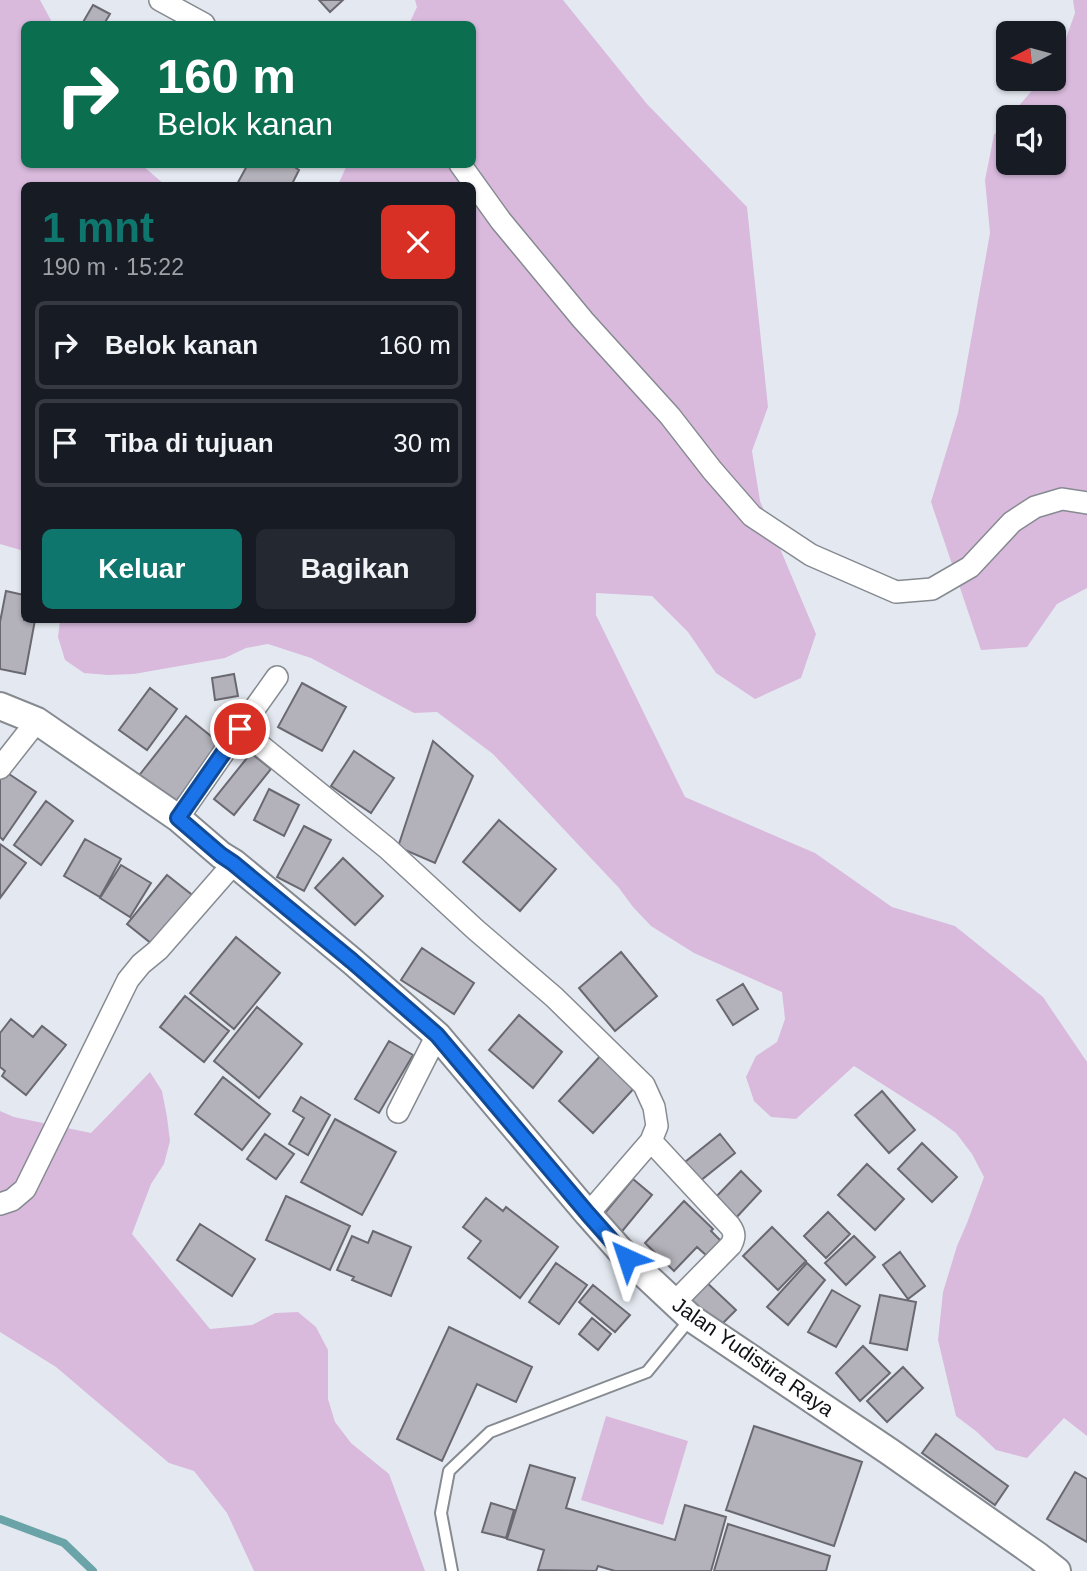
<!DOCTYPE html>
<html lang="id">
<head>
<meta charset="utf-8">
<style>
  :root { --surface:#171b24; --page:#242831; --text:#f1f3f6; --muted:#9ea1a6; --line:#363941; --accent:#0f766e }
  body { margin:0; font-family:Helvetica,sans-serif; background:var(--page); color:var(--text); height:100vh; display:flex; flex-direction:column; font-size:26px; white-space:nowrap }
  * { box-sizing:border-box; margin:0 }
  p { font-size:23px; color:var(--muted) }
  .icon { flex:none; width:38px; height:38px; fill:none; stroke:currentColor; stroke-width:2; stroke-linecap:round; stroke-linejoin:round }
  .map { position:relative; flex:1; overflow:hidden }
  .details { position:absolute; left:21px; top:182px; width:455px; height:441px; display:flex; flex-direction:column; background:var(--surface); border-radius:10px; box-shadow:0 2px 5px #0004 }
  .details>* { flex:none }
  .top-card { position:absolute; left:21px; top:21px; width:455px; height:147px; border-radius:10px; box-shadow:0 2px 5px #0004; background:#0b6e4f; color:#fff; overflow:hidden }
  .needle { width:46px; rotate:264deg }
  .tools { position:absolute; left:996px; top:21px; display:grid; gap:14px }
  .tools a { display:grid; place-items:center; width:70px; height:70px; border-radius:10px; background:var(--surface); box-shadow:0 2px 5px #0004; font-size:35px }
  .pin { position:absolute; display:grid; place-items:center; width:60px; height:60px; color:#fff; margin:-30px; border:4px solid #fff; border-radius:50%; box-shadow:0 2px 7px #0007 }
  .me { position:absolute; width:77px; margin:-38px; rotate:318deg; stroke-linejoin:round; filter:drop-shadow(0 0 5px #0008) }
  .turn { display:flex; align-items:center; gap:24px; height:147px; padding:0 21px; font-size:32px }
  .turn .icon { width:91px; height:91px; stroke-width:2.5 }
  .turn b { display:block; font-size:49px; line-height:60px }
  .round { display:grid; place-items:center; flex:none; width:74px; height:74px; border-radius:10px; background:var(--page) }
  .overview { display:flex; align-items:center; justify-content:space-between; height:119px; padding:0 21px }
  h1 { font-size:42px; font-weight:600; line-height:52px; color:var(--accent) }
  .button { display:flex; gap:14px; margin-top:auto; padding:14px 21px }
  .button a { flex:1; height:80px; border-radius:10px; background:var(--accent); color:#fff; font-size:28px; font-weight:600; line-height:80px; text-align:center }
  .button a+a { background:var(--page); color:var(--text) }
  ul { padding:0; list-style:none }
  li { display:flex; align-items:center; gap:21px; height:88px; margin:0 14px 10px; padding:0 7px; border:4px solid var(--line); border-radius:10px }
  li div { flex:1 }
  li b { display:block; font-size:26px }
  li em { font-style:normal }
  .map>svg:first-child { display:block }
  .green { fill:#d9badd }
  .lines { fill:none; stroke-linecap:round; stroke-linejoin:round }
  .stream { stroke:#6aa4a9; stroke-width:8 }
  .building { fill:#b3b2ba; stroke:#6a6971; stroke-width:2 }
  .service-casing { stroke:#868a91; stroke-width:14 }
  .minor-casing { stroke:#868a91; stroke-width:24 }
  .tertiary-casing { stroke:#868a91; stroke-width:30 }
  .service { stroke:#fff; stroke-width:10 }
  .minor { stroke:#fff; stroke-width:21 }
  .tertiary { stroke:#fff; stroke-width:26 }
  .route-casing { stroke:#114b97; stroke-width:18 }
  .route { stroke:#1a73e8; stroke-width:12 }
  .labels { text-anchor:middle; stroke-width:5; stroke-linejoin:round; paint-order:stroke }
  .street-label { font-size:21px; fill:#101114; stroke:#fff }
</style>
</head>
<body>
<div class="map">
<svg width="1087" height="1571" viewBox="0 0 1087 1571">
  <rect width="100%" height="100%" fill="#e4e9f1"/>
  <path class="green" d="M0 0H40L53 24H24V164L142 165 165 185 24 186V551L0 544Z
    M415 0H563L647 104 747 207 768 407 752 451 760 501 816 634 801 678 755 699 716 673 688 632 652 596 596 593V615L685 797 815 853 892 907 955 926 1043 997 1087 1062V1436L1064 1418 1027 1458 996 1450 977 1432 956 1416 938 1340 943 1292 957 1246 967 1223 984 1177 972 1154 956 1133 934 1117 854 1066 796 1119 771 1117 754 1101 746 1077 756 1056 777 1042 785 1019 782 992 694 953 651 926 633 907 619 888 493 754 437 712 414 713 311 658 268 644 246 648 225 658 134 674 108 675 84 673 65 660 58 637 60 620H472V186L338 185 347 165 472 164V24H409L417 7Z
    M1073 0H1087V588L1057 604 1027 647 981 650 931 502 958 413 990 233 985 180 994 135 1008 118V163H1054V117H1009L1042 79H1054V65L1059 58 1075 13Z
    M150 1072 162 1091 167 1117 170 1141 164 1164 151 1184 132 1234 210 1329 252 1325 275 1313 298 1312 316 1327 328 1350V1399L335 1422 351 1443 389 1474 425 1571H254L227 1513 194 1471 169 1463 56 1367 0 1332V1111L14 1117 91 1133Z
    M606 1416 688 1441 663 1525 581 1500Z"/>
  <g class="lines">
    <path class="stream" d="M0 1519 64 1543 93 1571"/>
  </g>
  <path class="building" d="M319 0H343L330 12Z
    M93 5 110 14 104 24H82Z
    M248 164H290L299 170 291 186H236Z
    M6 591 24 595V620H35L25 674 0 669V622Z
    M234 674 238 696 215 700 212 678Z
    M302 683 346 707 322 751 278 727Z
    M150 688 177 709 147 750 119 730Z
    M186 716 222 745 172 806 137 778Z
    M433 741 473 776 435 863 398 847Z
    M354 751 394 778 371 813 331 786Z
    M251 753 271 769 234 815 214 799Z
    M6 772 36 792 3 840 0 837V780Z
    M269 789 299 805 284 836 254 820Z
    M46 801 73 821 41 865 14 845Z
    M499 820 556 869 520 911 463 862Z
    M304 826 331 840 304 891 277 877Z
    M85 839 121 859 100 897 64 876Z
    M0 844 26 863 0 898Z
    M343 858 383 896 355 925 315 888Z
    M121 865 151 883 130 917 100 898Z
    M167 875 196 898 157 948 127 924Z
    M236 937 280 973 234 1029 190 993Z
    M422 948 474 983 454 1014 401 980Z
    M621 952 657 996 615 1031 579 988Z
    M743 984 758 1009 733 1025 717 1000Z
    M185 996 229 1031 204 1062 160 1027Z
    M257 1007 302 1044 259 1098 214 1061Z
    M519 1015 562 1052 533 1088 489 1050Z
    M11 1019 33 1037 42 1026 66 1045 26 1095 2 1076 5 1071 0 1067V1033Z
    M389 1041 413 1055 379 1113 355 1099Z
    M603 1053 637 1085 593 1133 559 1101Z
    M223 1077 270 1114 242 1150 195 1114Z
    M882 1091 915 1130 889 1153 855 1115Z
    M301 1097 330 1115 308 1155 289 1144 304 1118 293 1111Z
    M335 1119 396 1152 362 1215 301 1182Z
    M265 1134 294 1154 276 1179 247 1159Z
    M720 1134 735 1153 700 1181 685 1162Z
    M922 1143 957 1177 932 1202 898 1169Z
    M867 1164 904 1199 875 1230 838 1195Z
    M741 1171 761 1191 734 1220 713 1200Z
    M633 1179 652 1195 619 1235 600 1219Z
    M286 1196 350 1226 330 1270 266 1240Z
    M486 1198 503 1211 506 1207 558 1247 520 1298 468 1258 481 1241 463 1227Z
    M684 1201 713 1229 711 1231 721 1241 707 1256 697 1247 674 1271 645 1243Z
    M828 1212 850 1234 826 1258 804 1236Z
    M200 1224 255 1259 232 1296 177 1260Z
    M772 1227 806 1261 778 1290 743 1256Z
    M373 1231 411 1247 391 1296 352 1280 354 1277 337 1270 352 1236 368 1243Z
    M854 1236 875 1257 846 1285 825 1263Z
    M900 1252 925 1286 908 1299 883 1265Z
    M556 1263 587 1285 559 1324 529 1302Z
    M807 1263 825 1280 788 1325 767 1307Z
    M703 1279 736 1310 716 1330 683 1299Z
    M593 1285 630 1315 615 1332 579 1302Z
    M832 1290 860 1306 836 1347 808 1332Z
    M880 1295 916 1302 907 1350 870 1343Z
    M592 1318 611 1334 598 1350 579 1334Z
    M449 1327 532 1367 516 1402 477 1384 442 1461 397 1439Z
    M863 1346 890 1373 860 1401 836 1373Z
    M903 1367 923 1388 887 1422 867 1401Z
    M754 1426 862 1462 834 1546 726 1510Z
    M936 1434 1008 1486 995 1505 922 1453Z
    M530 1465 575 1478 566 1508 675 1540 685 1505 726 1517 711 1571H615L598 1566 596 1571 538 1570 544 1550 507 1539Z
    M1075 1472 1087 1479V1542L1047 1519Z
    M491 1503 514 1510 506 1538 482 1532Z
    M728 1524 830 1556 826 1571H714Z"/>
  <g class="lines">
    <defs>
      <path id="service" d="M452 1571 441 1513 449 1471 490 1432 647 1372 691 1318"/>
      <path id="minor" d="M160 0 204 24
        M460 164 501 221 583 320 670 416 712 470 752 516 811 555 896 592 932 589 970 567 1012 522 1035 507 1062 499 1087 503
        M240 729 277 677
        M0 768 37 721
        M178 818 240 729 387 848 476 930 554 997 644 1085 654 1107 657 1126 651 1141 588 1214
        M398 1112 437 1035
        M651 1141 730 1226C735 1233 735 1237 731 1245L674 1303
        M0 1204 12 1200 25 1189 128 980 141 964 158 950 234 863"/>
      <path id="tertiary" d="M0 706 37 721 178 818 221 855 234 863 352 961 437 1035 588 1214 627 1258 691 1318 890 1452 1038 1556 1057 1571"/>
    </defs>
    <use href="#service" class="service-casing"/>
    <use href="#minor" class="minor-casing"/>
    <use href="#tertiary" class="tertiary-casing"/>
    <use href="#service" class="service"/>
    <use href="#minor" class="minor"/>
    <use href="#tertiary" class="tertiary"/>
  </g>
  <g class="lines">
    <defs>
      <path id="route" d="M240 729 178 818 221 855 233 863 352 961 437 1035 588 1214 627 1258"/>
    </defs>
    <use href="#route" class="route-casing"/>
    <use href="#route" class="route"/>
  </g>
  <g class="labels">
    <g class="street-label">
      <text transform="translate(753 1357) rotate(35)" y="7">Jalan Yudistira Raya</text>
    </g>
  </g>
</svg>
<div class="tools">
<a><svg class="needle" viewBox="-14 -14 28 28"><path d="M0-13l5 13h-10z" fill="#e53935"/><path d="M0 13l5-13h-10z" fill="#9ea1a6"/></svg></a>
<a><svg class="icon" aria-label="sound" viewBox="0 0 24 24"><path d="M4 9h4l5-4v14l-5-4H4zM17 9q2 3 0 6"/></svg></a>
</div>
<div class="pin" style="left:240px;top:729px;background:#d93025"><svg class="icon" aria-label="arrive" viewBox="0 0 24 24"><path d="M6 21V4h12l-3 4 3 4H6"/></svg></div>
<svg class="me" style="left:627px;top:1258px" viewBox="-20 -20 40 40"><path d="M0-17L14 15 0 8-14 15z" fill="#1a73e8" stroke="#fff" stroke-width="4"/></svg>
<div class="top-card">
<div class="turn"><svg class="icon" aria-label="right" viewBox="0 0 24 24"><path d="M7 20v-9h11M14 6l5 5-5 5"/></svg><div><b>160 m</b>Belok kanan</div></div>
</div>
<section class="details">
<div class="overview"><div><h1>1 mnt</h1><p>190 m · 15:22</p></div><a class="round" style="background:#d93025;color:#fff"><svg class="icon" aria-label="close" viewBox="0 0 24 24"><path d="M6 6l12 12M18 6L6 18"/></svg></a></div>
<ul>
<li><svg class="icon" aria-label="right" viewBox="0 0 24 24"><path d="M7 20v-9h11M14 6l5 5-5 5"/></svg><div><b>Belok kanan</b></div><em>160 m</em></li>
<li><svg class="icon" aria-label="arrive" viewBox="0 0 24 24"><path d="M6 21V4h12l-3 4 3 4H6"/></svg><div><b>Tiba di tujuan</b></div><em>30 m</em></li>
</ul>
<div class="button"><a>Keluar</a><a>Bagikan</a></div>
</section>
</div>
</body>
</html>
